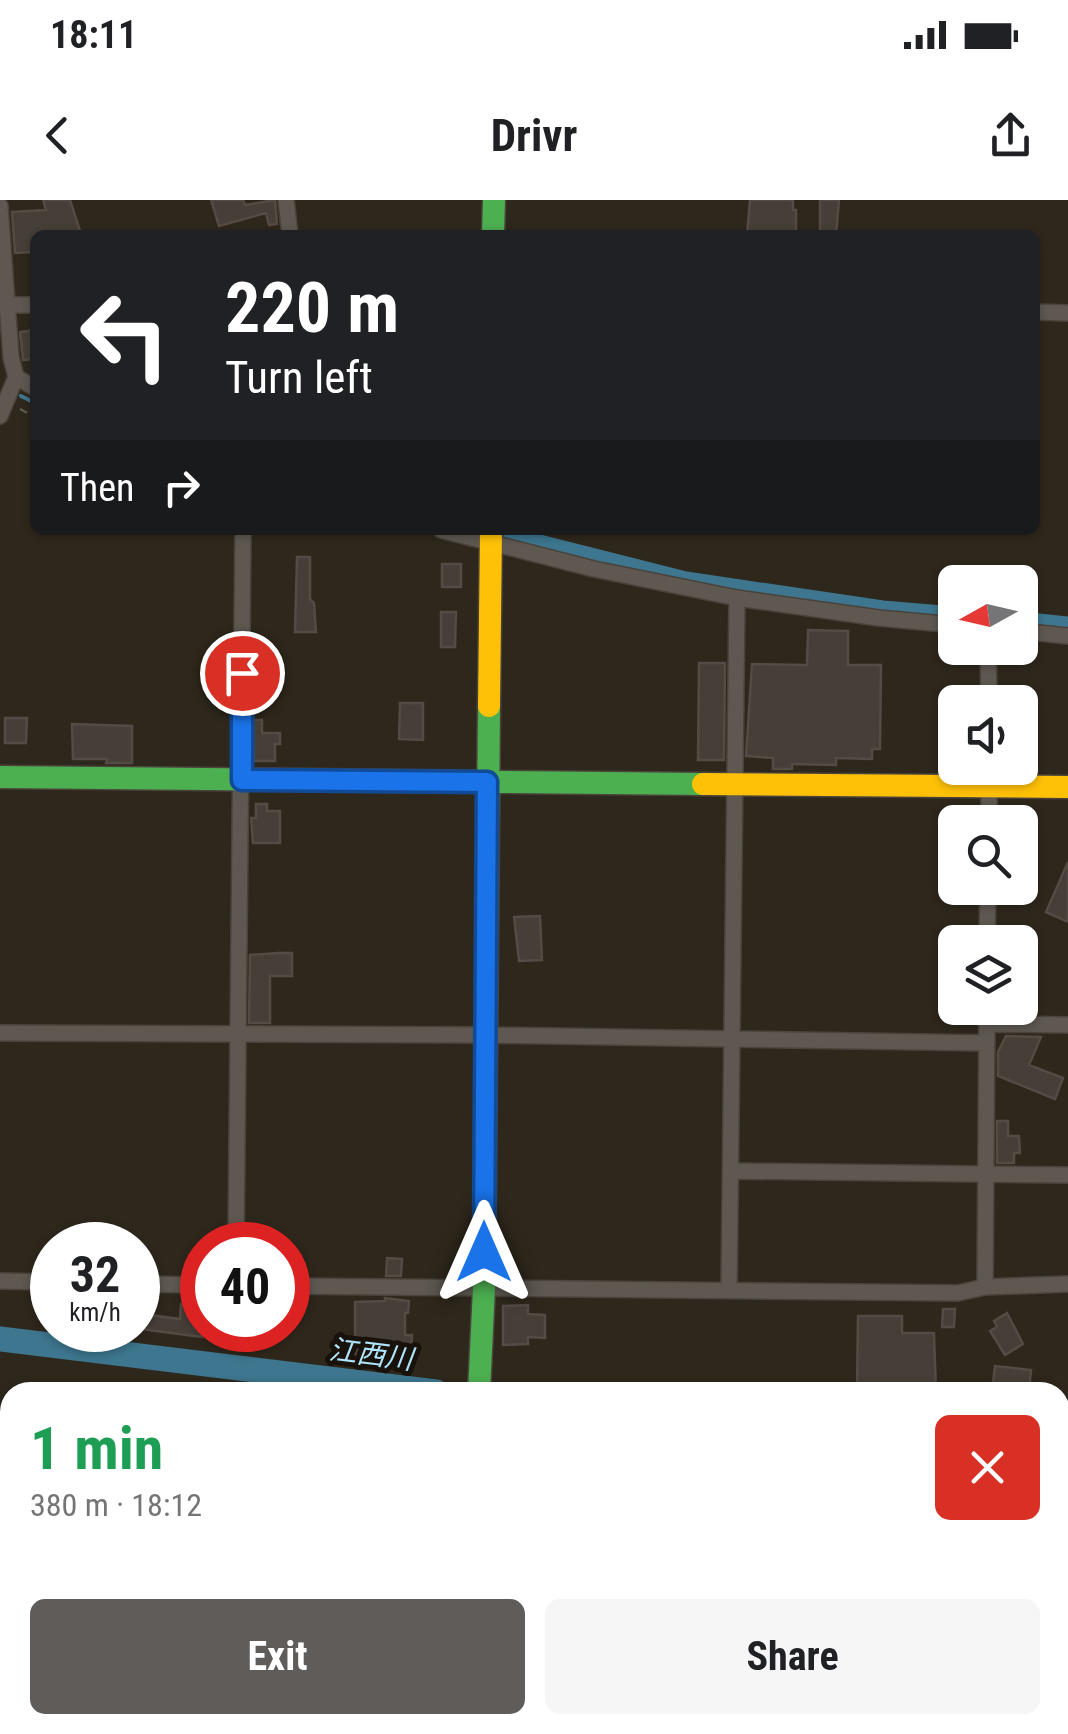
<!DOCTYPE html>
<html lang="en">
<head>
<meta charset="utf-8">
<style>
  :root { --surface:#fff; --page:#f6f6f6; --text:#202124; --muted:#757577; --accent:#5f5c59 }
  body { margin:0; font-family:"Roboto Condensed","Noto Sans JP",sans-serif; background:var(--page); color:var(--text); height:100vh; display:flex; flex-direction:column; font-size:38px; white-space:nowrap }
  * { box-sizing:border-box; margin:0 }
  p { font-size:32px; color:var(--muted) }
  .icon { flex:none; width:55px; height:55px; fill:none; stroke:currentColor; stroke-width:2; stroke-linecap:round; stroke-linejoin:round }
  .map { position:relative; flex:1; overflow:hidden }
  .panel { position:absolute; left:0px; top:1182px; width:1070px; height:352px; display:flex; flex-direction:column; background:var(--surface); border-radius:30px 30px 0 0; box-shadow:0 2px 8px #0004 }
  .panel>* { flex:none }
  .hud { position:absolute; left:30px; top:30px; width:1010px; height:305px; border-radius:15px; box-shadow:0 2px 8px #0004; background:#202124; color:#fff; overflow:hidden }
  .needle { width:65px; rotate:262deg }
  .tools { position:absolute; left:938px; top:365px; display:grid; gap:20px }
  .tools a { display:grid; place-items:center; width:100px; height:100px; border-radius:15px; background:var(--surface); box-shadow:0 2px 8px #0004; font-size:50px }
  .speed { position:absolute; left:30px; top:1022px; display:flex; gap:20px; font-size:50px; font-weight:700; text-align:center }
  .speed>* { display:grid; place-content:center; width:130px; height:130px; border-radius:50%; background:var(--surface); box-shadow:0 2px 8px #0004; line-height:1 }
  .speed small { font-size:25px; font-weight:400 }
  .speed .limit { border:15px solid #d22; background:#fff; color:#111 }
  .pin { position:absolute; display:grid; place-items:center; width:85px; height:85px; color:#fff; margin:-42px; border:5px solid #fff; border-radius:50%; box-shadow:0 2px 10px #0007 }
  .me { position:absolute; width:110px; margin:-55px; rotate:0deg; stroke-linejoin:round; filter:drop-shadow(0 0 8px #0008) }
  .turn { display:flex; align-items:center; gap:35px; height:210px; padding:0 30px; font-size:45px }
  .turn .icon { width:130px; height:130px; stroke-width:2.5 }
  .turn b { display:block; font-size:70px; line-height:85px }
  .then { display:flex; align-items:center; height:95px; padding:0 30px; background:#0003; gap:20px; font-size:38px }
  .round { display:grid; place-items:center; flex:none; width:105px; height:105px; border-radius:15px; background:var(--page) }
  .head { display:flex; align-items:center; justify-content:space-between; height:170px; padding:0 30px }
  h1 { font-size:60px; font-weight:700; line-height:75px; color:#1e9e55 }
  .cta { display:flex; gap:20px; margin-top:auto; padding:20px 30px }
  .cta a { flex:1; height:115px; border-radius:15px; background:var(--accent); color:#fff; font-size:40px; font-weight:700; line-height:115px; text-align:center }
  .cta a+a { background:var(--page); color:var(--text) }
  .status { display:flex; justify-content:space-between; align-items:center; height:70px; padding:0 50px; background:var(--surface); direction:ltr }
  .status svg { height:28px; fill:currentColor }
  header { display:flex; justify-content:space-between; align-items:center; height:130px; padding:0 30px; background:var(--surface); font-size:45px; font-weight:700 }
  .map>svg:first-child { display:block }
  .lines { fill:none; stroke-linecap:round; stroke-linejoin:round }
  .stream { stroke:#3d768e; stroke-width:4 }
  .canal { stroke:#3d768e; stroke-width:15 }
  .river { stroke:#3d768e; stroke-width:25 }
  .building { fill:#463f38; stroke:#534b44; stroke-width:2.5 }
  .street-casing { stroke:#49433b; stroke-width:18 }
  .fast-casing { stroke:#49433b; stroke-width:25 }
  .slow-casing { stroke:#49433b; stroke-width:25 }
  .path { stroke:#5f5a52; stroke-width:2.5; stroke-dasharray:8 8; stroke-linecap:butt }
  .street { stroke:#5e5851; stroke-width:15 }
  .fast { stroke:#4caf50; stroke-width:22 }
  .slow { stroke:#ffc107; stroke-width:22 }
  .route-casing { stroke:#114b97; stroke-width:25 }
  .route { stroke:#1a73e8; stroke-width:18 }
  .labels { text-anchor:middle; stroke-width:10; stroke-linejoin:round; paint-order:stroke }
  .water-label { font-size:28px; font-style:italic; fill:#afe4fd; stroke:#18120a }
</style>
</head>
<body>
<div class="status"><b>18:11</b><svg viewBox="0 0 49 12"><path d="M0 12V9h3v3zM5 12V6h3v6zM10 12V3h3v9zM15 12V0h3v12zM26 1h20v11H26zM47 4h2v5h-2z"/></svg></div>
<header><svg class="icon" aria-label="back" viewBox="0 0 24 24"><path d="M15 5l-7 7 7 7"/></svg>Drivr<svg class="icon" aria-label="share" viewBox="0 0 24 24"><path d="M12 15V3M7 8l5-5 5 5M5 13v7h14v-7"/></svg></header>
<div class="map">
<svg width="1068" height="1534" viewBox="0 0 1068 1534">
  <rect width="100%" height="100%" fill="#2e271c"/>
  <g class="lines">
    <path class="stream" d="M21 196 35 203"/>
    <path class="canal" d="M504 333 686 379 883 408 955 414
      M1020 419 1068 424"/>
    <path class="river" d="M0 1139 436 1192
      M1060 1271 1068 1272"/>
  </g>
  <path class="building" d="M43 0H70L80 31 78 35H35V49L32 52 15 53 12 12 46 10Z
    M211 0H243L245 5 275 0 277 24 269 25 266 13 219 26Z
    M750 0H793V10H796V35H747Z
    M820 0H839L836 35H820Z
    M35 130V159L23 160 20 132Z
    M297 357H310V399L314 403 316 432H295Z
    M442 364H461V387H442Z
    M441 412H456L455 447H441Z
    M808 430 848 431V465H881L880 549H872V559L836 558V565L792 564V569H773V558L746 556 752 464 807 465Z
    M699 463H725L724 560H698Z
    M400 503H423V540L399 539Z
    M5 518H27L26 543H5Z
    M252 520H262V533H280V544H275V561H254Z
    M72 524 132 526V563H106L107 559H73Z
    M256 604H267V611H280V643H253L251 618H256Z
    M1068 662V722L1046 712Z
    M540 716 542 760 519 761 514 717Z
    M278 753H292V776H270V823H249L250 755Z
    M1006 836 1041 837 1029 865 1063 878 1055 899 998 876V852Z
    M997 921H1008V936H1019L1020 953H1014V963H997Z
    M387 1058 402 1059 401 1076H386Z
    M190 1096 202 1097V1137L140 1129 142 1114 180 1119 181 1104 190 1105Z
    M385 1098 409 1101 408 1113H405V1135H412L411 1160H390V1156H355V1102L385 1101Z
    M528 1105V1114L545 1115V1138L528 1137V1144L503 1145V1106Z
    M943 1109H955L954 1127H942Z
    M1007 1113 1023 1144 1005 1155 990 1131 997 1127 994 1121Z
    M858 1116H902V1133H934L936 1192H857Z
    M995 1166 1031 1170 1029 1192H992Z"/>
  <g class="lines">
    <defs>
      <path id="street" d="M286 0 290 35
        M0 6 11 157 16 177 35 188
        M9 105H35
        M1035 112 1068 113
        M0 216 16 177
        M441 330 594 369 737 398
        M1020 431 1068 436
        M988 448 989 502
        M989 622V568
        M987 742 988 688
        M986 824 1068 825
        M0 833 485 835 987 843
        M732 971 1068 975
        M236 1045 243 330
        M0 1081 52 1082
        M138 1084 202 1085
        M288 1086 958 1093 985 1087 1068 1084
        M985 1087 987 808
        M729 1090 737 398 879 418 955 425
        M0 1334 10 1335
        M1060 1350 1068 1351
        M148 1534 149 1525
        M647 1534 648 1525"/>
      <path id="fast" d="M493 35 494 0
        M0 577 703 584
        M479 1192 484 1088 489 506
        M437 1534 438 1525"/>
      <path id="slow" d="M489 506 491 330
        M703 584 1068 587"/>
    </defs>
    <use href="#street" class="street-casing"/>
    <use href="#fast" class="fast-casing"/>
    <use href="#slow" class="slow-casing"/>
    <path class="path" d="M20 209 35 217"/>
    <use href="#street" class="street"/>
    <use href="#fast" class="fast"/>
    <use href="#slow" class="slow"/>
  </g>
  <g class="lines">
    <defs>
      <path id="route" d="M242 473V580L487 582 484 1052"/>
    </defs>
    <use href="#route" class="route-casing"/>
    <use href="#route" class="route"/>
  </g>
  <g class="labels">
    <g class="water-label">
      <text transform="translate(371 1154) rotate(7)" y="10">江西川</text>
    </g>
  </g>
</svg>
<div class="tools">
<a><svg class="needle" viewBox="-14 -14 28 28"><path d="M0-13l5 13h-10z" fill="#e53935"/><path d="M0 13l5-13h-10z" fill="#757577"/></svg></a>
<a><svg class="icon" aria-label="sound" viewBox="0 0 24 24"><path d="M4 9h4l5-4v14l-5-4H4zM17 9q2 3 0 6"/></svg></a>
<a><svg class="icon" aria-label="search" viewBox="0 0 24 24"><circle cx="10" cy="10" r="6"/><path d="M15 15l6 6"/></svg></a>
<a><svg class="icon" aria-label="layers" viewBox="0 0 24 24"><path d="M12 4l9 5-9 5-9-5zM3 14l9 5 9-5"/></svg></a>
</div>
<div class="speed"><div>32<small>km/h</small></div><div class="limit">40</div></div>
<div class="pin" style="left:242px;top:473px;background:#d93025"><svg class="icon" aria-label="arrive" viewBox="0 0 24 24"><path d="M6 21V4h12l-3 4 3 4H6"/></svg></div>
<svg class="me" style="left:484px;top:1052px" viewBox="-20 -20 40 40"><path d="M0-17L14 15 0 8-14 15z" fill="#1a73e8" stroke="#fff" stroke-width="4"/></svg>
<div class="hud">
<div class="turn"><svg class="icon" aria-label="left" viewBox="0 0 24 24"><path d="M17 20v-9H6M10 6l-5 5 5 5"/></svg><div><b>220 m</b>Turn left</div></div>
<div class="then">Then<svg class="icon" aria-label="right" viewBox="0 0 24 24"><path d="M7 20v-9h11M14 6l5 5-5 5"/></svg></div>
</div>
<section class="panel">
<div class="head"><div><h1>1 min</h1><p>380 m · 18:12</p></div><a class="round" style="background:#d93025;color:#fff"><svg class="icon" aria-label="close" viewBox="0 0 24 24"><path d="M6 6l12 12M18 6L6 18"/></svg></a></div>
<div class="cta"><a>Exit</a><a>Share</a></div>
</section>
</div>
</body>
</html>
